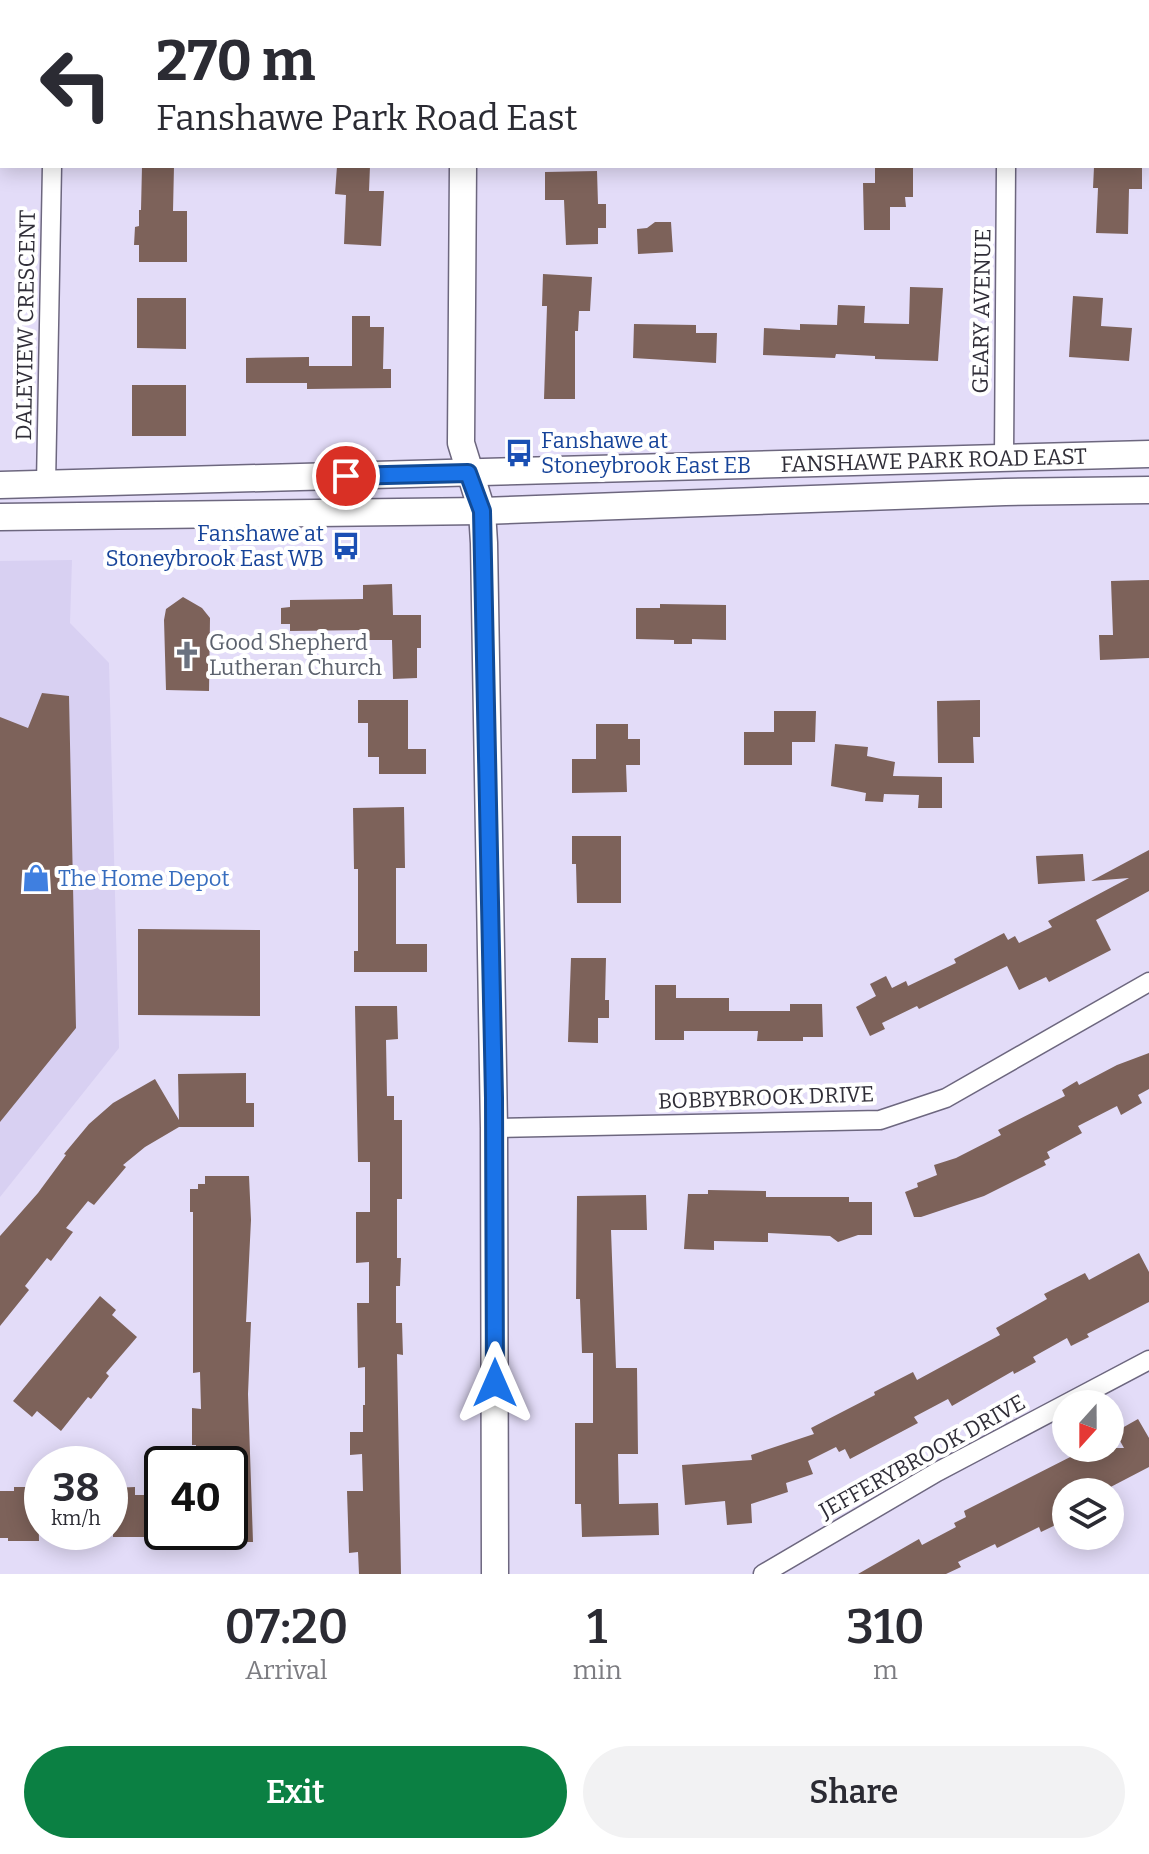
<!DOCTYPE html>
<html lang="en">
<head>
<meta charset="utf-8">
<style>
  :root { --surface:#fff; --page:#f2f2f3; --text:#2b2b33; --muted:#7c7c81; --accent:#0b8043 }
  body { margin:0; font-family:Bitter,serif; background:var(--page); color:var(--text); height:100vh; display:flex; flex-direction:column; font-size:30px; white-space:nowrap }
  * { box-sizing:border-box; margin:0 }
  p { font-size:26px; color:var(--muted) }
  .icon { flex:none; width:44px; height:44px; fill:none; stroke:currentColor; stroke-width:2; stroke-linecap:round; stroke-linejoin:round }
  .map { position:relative; height:1574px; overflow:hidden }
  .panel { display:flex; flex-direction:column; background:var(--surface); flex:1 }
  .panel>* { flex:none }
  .top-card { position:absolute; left:0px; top:0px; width:1150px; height:168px; box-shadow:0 4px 20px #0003; background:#fff; color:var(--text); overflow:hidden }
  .needle { width:52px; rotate:201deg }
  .fabs { position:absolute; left:1052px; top:1390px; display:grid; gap:16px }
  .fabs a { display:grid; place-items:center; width:72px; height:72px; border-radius:50%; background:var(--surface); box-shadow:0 4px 20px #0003; font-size:40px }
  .speed { position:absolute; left:24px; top:1446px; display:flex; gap:16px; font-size:40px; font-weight:700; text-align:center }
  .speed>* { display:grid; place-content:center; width:104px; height:104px; border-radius:50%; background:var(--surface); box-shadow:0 4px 20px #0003; line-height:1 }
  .speed small { font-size:20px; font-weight:400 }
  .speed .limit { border:4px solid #111; border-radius:12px; background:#fff; color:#111 }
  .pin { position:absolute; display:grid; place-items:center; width:68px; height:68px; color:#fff; margin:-34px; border:4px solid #fff; border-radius:50%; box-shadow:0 2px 8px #0007 }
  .me { position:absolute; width:88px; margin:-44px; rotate:0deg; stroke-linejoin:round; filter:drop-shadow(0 0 6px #0008) }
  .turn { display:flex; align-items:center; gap:28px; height:168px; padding:0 24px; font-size:36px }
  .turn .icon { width:104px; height:104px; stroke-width:2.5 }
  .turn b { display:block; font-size:56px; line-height:68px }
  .eta { display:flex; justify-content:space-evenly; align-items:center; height:136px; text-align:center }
  .eta b { font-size:48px; font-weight:600; line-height:56px }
  .cta { display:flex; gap:16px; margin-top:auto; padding:16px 24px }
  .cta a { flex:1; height:92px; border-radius:48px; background:var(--accent); color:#fff; font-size:32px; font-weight:600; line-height:92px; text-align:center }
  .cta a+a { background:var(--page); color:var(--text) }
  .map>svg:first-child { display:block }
  .built { fill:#d8d0f2 }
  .building { fill:#7d625a }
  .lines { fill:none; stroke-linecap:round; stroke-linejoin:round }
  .street-casing { stroke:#6d677f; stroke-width:21 }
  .secondary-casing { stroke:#6d677f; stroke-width:29 }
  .street { stroke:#fff; stroke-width:18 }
  .secondary { stroke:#fff; stroke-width:26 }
  .route-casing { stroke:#114b97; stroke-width:20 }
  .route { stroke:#1a73e8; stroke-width:14 }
  .labels { text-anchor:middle; stroke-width:8; stroke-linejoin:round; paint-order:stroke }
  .street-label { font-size:22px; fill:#302e38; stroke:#fff }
  .transit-label { font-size:22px; fill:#164399; stroke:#fff; text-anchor:start }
  .worship-label { font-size:22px; fill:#5b616d; stroke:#fff; text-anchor:start }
  .shop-label { font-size:22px; fill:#366cbe; stroke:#fff; text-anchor:start }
</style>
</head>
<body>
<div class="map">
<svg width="1149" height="1574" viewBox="0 0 1149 1574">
  <rect width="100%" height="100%" fill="#e3dcf8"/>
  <path class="built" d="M72 560 70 623 109 663 119 1048 0 1197V561Z"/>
  <path class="building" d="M142 166H174L173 211H187V262H139V245H134L135 227 139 226V210H141Z
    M337 166H370L369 191H384L381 246 344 244 346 195 335 194Z
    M875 166H913V197H905L906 207H890V230H864L863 183H875Z
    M1094 167 1142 168V189H1129L1128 234 1096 233 1098 188H1093Z
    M597 171 598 204H606V228H598V244L566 245 564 200H545V172Z
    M655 222H671L673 252 638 254 637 229 647 228Z
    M543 274 592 277 590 311H579L578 331H575V399H544L547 306H542Z
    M910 287 943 288 938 361 875 359V356L836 354 835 358 763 355 764 328 800 330V324L837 325 838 305 865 306 864 323 909 324Z
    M1073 296 1103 298 1101 326 1132 328 1129 361 1069 357Z
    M137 298H186V349L137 348Z
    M352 316H370V327H384L383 369H391V388L307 389V383H246V358L309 357V366H352Z
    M634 324 696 325V333H717L716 363 633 358Z
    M132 385H186V436H132Z
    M1149 580V658L1100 660 1099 635H1113L1111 581Z
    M392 584 393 615H421V648H417V678L393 679 392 640H367V630L290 631V624H281V608L290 607V600L363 599V585Z
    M183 597 202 608 210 618 209 691 166 690 164 620 166 609Z
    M660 604 726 605V640L692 639V644H674V640L636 639V608H660Z
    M42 693 69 696 76 1028 0 1122V717L28 728Z
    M358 700H408V749H426V774H379V757H368V723H358Z
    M980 700V737H973L974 763H938L937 701Z
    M774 711H816L815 742H792V765H744V732H774Z
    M596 724H628V739H640V765H626L627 792 572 793V759H596Z
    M835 744 868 747 867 756 895 762 893 776 942 777V808H918L919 795 884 794 883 802 865 801 866 793 831 786Z
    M404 807 405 868H396V944H427V972H354V951H358V869H354L353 808Z
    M572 836H621V903H577L576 864H572Z
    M1149 850V891L1096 920 1111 950 1049 982 1046 977 1019 990 1007 966 919 1009 917 1006 882 1023 885 1029 870 1036 856 1007 876 996 870 984 886 976 892 988 906 981 908 986 956 963 954 959 1004 933 1008 940 1015 936 1019 943 1052 927 1048 921 1129 878 1091 881Z
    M1083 854 1085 881 1038 884 1036 856Z
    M138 929 260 930V1016L138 1015Z
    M571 958H606L605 1000H609V1018H598V1043L568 1042Z
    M655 985H676V998H729V1011H790V1004H822L823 1037H803V1041H757L758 1031H684V1040H655Z
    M355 1006H397L398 1039 386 1040 387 1096H394V1120H402V1199H397V1258H401L400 1286H396V1323H402L403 1355 397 1354 401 1574H359L358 1552 349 1553 347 1491H363L362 1454 350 1455V1432H363V1405H365V1367L358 1368 357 1303H369V1262L356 1263V1212H370V1162H358Z
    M1149 1053V1089L1138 1095 1142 1103 1121 1115 1117 1106 1078 1126 1082 1133 1047 1152 1050 1158 1044 1161 1046 1165 984 1196 921 1217H914L905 1192 918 1187 917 1183 937 1175 934 1165 956 1158 1001 1135 998 1130 1065 1096 1062 1090 1077 1081 1079 1085 1117 1065Z
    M246 1073V1103H254V1127H179L145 1147 123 1165 126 1167 94 1205 88 1201 66 1228 73 1232 51 1261 47 1258 25 1286 29 1290 0 1326V1236L38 1193 66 1155 64 1154 89 1124 113 1103 155 1079 179 1120 178 1074Z
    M205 1176H249L251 1220 246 1322H251L248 1394 253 1542H230V1464H196V1445H192V1408L201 1409 200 1372 193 1373V1212H190V1189H198V1184H205Z
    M708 1190 766 1191V1197H849V1202H872V1235H858L838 1242 830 1236 768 1233V1242L714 1241V1250L684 1249 688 1194H708Z
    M646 1195 647 1230H611L616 1368H637L638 1454H618L619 1504 658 1503 659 1535 582 1537 581 1504H575V1423H593V1353H582L580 1299H576L577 1196Z
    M1139 1253 1149 1272V1302L1087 1334 1089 1337 1071 1346 1067 1338 1033 1357 1036 1362 1014 1374 1013 1371 952 1406 948 1399 914 1417 918 1423 850 1459 845 1449 839 1452 836 1447 808 1461 813 1474 786 1483 788 1492 751 1504 752 1523 727 1525 725 1501 685 1505 682 1465 752 1460 751 1455 814 1434 811 1428 875 1395 874 1392 913 1372 917 1380 1000 1335 996 1328 1047 1299 1044 1294 1085 1273 1089 1280Z
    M100 1296 116 1310 112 1315 137 1337 106 1373 109 1376 91 1399 88 1397 61 1431 37 1411 32 1417 13 1401Z
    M1138 1419 1149 1438V1467L1101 1492H1066V1520L1041 1532 1039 1527 997 1548 995 1544 958 1562 961 1567 946 1574H858L919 1539 922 1545 956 1527 954 1523 966 1517 964 1511 1088 1448H1124L1115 1432Z
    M14 1487H38L39 1541H8V1538H0V1491H14Z
    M135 1487V1495H144V1537H113V1488Z"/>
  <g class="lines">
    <defs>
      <path id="street" d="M54 2V0
        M1008 2V0
        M1004 457 1006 166
        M46 484 52 166
        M494 1128 880 1120 946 1098 1149 982
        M763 1574 937 1472 1149 1360"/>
      <g id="secondary">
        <path d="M465 2V0"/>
        <path d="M463 166 461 443 482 511 484 543 494 1128 495 1574"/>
        <path id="s1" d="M0 485 1149 454"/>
        <path d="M0 517 482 511 1005 492 1149 490"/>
      </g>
    </defs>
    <use href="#street" class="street-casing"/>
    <use href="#secondary" class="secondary-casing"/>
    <use href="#street" class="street"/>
    <use href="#secondary" class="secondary"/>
  </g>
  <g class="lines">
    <defs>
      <path id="route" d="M346 476 468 473 482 511 494 1098 495 1383"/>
    </defs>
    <use href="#route" class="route-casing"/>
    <use href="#route" class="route"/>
  </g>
  <defs>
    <symbol id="bus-bare" viewBox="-9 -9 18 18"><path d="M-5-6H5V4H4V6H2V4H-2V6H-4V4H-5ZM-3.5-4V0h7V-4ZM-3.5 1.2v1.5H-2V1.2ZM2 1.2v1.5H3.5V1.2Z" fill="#1a4fb4" stroke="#fff" stroke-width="2.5" paint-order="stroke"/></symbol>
    <symbol id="church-bare" viewBox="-9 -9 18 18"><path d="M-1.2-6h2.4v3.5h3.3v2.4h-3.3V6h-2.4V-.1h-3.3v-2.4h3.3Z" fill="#6b7280" stroke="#fff" stroke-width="2.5" paint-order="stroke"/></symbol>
    <symbol id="shop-bare" viewBox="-9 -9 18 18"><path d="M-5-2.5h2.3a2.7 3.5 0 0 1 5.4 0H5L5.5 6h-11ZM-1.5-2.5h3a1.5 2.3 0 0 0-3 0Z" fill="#3f7fe0" stroke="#fff" stroke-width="2.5" paint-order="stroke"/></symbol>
  </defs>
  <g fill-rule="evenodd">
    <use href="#bus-bare" x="499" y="433" width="40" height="40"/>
    <use href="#bus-bare" x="326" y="526" width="40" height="40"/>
    <use href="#church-bare" x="167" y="635" width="40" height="40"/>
    <use href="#shop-bare" x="16" y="858" width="40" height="40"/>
  </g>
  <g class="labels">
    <g class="street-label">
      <text transform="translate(981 311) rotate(-89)" y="8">GEARY AVENUE</text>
      <text transform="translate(25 325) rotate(-89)" y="8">DALEVIEW CRESCENT</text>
      <text dy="8" stroke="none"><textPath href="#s1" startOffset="934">FANSHAWE PARK ROAD EAST</textPath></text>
      <text transform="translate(766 1097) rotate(-2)" y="8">BOBBYBROOK DRIVE</text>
      <text transform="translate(922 1456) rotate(-29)" y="8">JEFFERYBROOK DRIVE</text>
    </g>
    <g class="transit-label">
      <text x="541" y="448">Fanshawe at<tspan x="541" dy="25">Stoneybrook East EB</tspan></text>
      <text x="324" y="541" text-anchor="end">Fanshawe at<tspan x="324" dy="25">Stoneybrook East WB</tspan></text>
    </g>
    <g class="worship-label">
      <text x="209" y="650">Good Shepherd<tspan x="209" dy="25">Lutheran Church</tspan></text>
    </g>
    <g class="shop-label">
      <text x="58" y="886">The Home Depot</text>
    </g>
  </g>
</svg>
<div class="fabs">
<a><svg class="needle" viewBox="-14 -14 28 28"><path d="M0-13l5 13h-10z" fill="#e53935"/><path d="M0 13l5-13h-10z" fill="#7c7c81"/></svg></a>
<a><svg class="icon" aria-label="layers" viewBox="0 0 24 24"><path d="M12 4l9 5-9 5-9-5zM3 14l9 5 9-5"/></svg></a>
</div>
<div class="speed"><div>38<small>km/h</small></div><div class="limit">40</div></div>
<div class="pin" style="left:346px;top:476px;background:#d93025"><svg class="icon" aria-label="arrive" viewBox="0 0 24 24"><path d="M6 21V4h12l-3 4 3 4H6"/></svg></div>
<svg class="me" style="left:495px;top:1383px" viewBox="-20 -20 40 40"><path d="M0-17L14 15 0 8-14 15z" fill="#1a73e8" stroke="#fff" stroke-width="4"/></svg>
<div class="top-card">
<div class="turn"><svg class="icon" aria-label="left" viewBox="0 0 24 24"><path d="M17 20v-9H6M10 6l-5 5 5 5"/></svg><div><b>270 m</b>Fanshawe Park Road East</div></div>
</div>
</div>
<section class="panel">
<div class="eta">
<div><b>07:20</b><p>Arrival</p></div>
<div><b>1</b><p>min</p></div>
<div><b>310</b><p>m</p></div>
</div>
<div class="cta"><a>Exit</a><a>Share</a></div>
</section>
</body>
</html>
